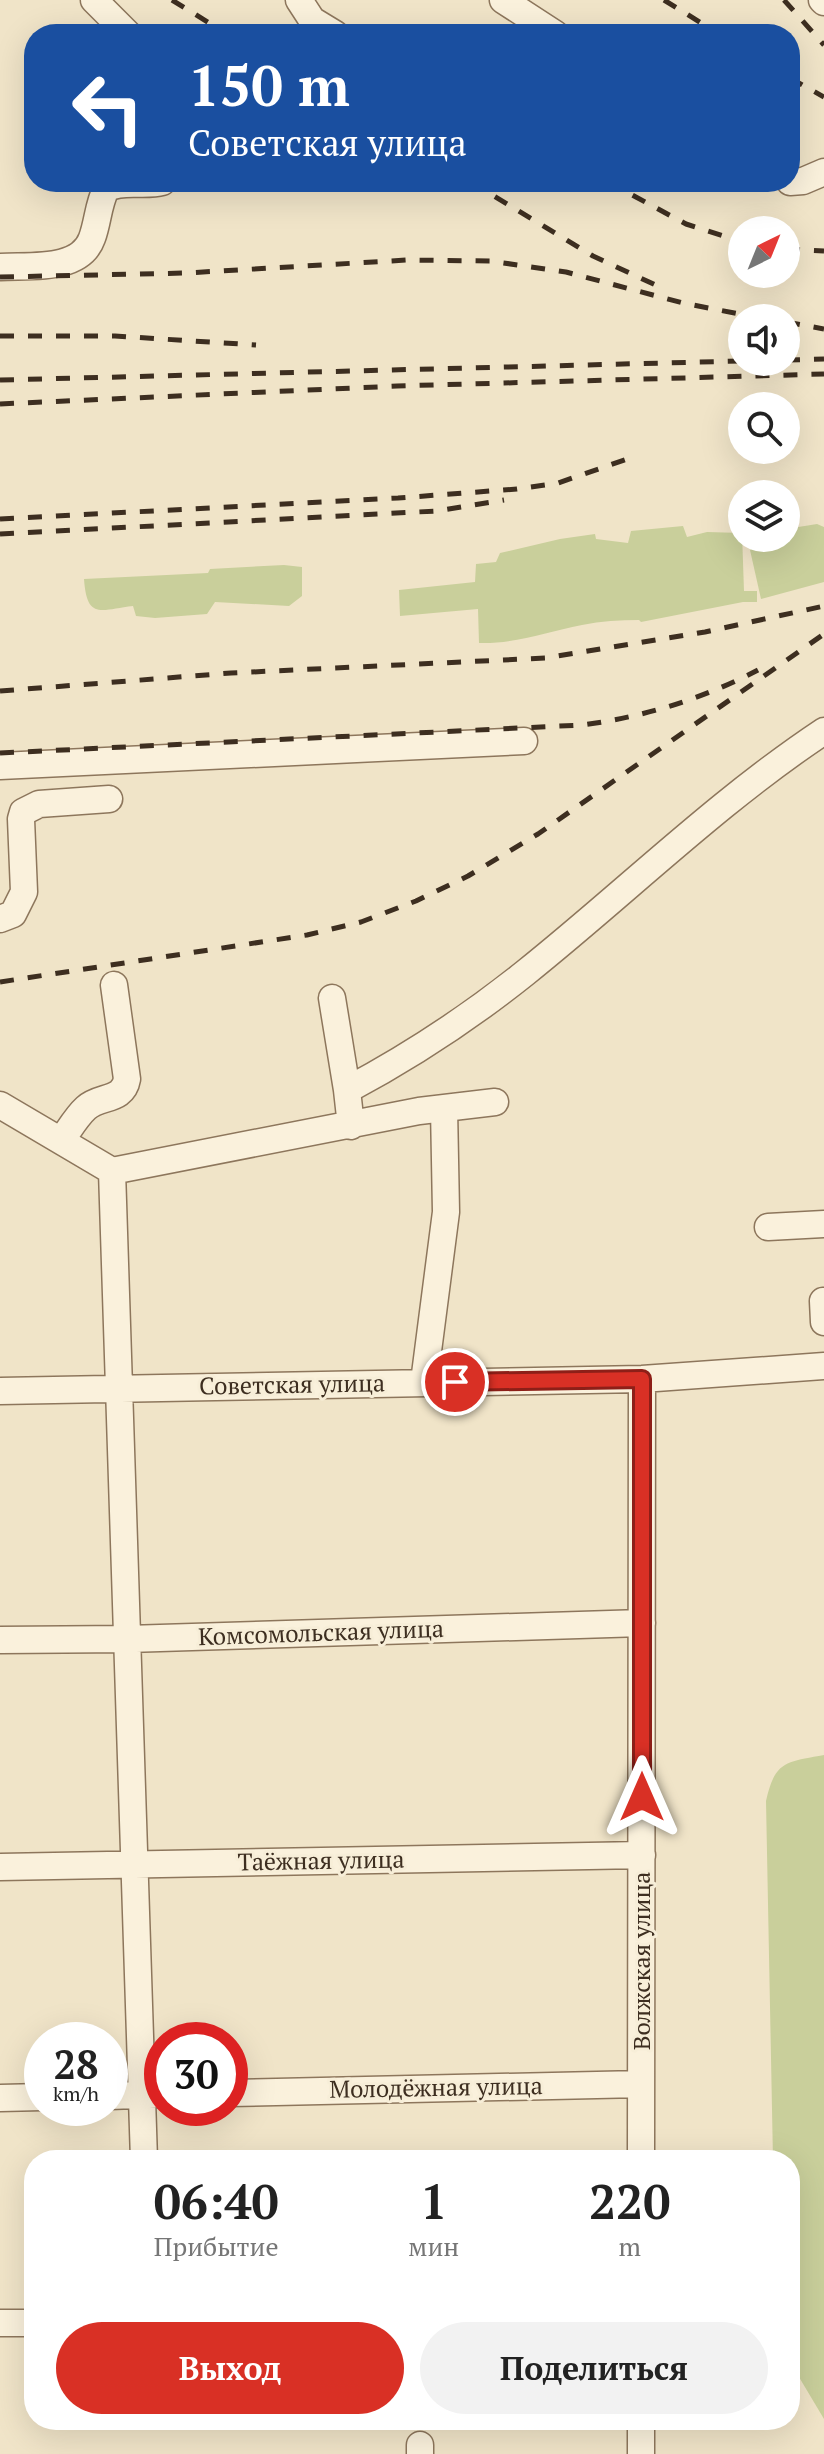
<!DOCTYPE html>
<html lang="ru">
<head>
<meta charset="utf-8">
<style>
  :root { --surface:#fff; --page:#f2f2f2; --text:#222; --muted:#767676; --accent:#d93025 }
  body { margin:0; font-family:"PT Serif",serif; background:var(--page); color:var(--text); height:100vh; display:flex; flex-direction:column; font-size:30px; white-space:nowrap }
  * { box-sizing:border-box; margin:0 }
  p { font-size:26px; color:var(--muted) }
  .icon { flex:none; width:44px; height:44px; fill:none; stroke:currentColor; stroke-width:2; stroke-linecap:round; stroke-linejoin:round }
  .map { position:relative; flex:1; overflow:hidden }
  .panel { position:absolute; left:24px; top:2150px; width:776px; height:280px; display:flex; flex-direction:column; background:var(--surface); border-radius:32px; box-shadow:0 8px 32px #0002 }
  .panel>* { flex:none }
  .top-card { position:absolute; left:24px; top:24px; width:776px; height:168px; border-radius:32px; box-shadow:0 8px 32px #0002; background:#1a4fa0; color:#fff; overflow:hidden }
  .needle { width:52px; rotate:43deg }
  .fabs { position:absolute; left:728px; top:216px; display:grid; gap:16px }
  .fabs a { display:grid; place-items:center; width:72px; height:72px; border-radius:50%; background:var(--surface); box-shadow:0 8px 32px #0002; font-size:40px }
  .speed { position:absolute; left:24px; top:2022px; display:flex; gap:16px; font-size:40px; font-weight:700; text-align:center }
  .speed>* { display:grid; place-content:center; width:104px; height:104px; border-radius:50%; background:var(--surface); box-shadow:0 8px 32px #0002; line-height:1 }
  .speed small { font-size:20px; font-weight:400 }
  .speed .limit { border:12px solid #d22; background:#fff; color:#111 }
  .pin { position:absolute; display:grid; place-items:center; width:68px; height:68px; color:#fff; margin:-34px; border:4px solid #fff; border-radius:50%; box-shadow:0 2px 8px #0007 }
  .me { position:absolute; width:88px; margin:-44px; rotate:0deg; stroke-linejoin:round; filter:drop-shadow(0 0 6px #0008) }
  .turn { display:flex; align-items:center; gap:28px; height:168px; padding:0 32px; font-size:36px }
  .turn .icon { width:104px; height:104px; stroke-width:2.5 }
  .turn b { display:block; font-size:56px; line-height:68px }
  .eta { display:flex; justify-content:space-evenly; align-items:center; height:136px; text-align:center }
  .eta b { font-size:48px; font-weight:700; line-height:56px }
  .cta { display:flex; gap:16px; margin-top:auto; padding:16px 32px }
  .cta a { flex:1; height:92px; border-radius:48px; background:var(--accent); color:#fff; font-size:32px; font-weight:700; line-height:92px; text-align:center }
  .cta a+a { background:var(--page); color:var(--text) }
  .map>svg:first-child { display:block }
  .green { fill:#c9cf9b }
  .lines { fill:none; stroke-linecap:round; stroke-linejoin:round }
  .minor-casing { stroke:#8d765c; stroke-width:29 }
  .minor { stroke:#faf1dc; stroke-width:26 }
  .rail { stroke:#3d2e20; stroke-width:5; stroke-dasharray:14 14; stroke-linecap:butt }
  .route-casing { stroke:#8d1f18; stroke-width:20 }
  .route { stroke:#d93025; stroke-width:14 }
  .labels { text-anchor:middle; stroke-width:6; stroke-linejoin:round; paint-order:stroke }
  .street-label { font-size:24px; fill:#3d2e20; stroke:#f7eed8 }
</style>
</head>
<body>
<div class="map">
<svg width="824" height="2454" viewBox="0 0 824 2454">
  <rect width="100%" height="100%" fill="#f0e4c8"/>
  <path class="green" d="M817 524 824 527V582L761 599 750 550 758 544 786 538V529Z
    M683 526 687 537 707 532 742 533 744 591H757V602H743L641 622 639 620C620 620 601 621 582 625 546 632 515 644 479 643L478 609 400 616 399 590 475 582 476 564 496 562 500 553 560 539 595 534 596 539 628 543 631 531Z
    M284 565 302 567V596L289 606 215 602 207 614 155 618 136 616 133 606C100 610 87 620 84 579L208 573 210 569Z
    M824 1755V2419L790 2362V2160H773L766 1801C775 1760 787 1762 824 1755Z"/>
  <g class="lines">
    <defs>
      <path id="minor" d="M94 0 128 34
        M299 0 312 20 335 34
        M503 0 555 34
        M822 0 824 2
        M790 182 803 181 824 172
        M0 267C29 265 80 272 92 238 98 222 98 205 106 189 121 179 144 187 162 182
        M0 766 524 741
        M0 919 13 914 24 892 21 819 23 812 39 804 109 799
        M332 998 347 1090
        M0 1105 112 1171
        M351 1126 347 1090C409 1057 470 1017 525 973 625 893 717 802 824 731
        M61 1141C69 1130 76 1117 86 1108 100 1095 123 1102 127 1079L114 985
        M768 1227 824 1224
        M823 1301 824 1322
        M424 1382 446 1212 444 1108
        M0 1391 642 1379 824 1366
        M0 1640 128 1639 642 1623
        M0 1867 642 1855
        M230 2093 641 2084
        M110 2096 162 2094
        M0 2098 42 2097
        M144 2160 112 1171 419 1111 495 1102
        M641 2160 642 1379
        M0 2323H34
        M641 2420V2454
        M420 2445V2454"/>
    </defs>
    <use href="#minor" class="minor-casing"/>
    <use href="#minor" class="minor"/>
    <path class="rail" d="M172 0 227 34
      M664 0 719 34
      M784 0 824 45
      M790 78 824 97
      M471 182 593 256 662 288
      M608 182 686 224 742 242
      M786 249 824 251
      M0 277 186 273 407 260 490 261 566 272 683 303 760 318
      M786 322 824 329
      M0 336H115L256 345
      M786 360 824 359
      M0 380 742 361
      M0 404 397 386 824 374
      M0 519 398 498 517 489 558 483 633 457
      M0 534 436 511 504 500
      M0 691 231 673 545 658 705 632 824 606
      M0 753 582 725C644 717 702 699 758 670
      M0 982 307 935 361 922 416 901 468 876 538 834 824 634"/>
  </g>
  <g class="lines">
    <defs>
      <path id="route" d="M455 1382 642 1379V1797"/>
    </defs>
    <use href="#route" class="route-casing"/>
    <use href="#route" class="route"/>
  </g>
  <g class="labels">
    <g class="street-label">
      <text transform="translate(292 1385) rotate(-1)" y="8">Советская улица</text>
      <text transform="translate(321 1633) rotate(-2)" y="8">Комсомольская улица</text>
      <text transform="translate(321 1861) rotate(-1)" y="8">Таёжная улица</text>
      <text transform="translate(642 1961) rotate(-90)" y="8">Волжская улица</text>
      <text transform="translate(436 2088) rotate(-1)" y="8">Молодёжная улица</text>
    </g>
  </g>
</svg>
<div class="fabs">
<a><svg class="needle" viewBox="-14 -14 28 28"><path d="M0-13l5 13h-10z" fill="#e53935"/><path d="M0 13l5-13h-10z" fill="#767676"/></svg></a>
<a><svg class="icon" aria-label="sound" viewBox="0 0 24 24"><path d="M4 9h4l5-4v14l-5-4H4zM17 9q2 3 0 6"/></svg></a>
<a><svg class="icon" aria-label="search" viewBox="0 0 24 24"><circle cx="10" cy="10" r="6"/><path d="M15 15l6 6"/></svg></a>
<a><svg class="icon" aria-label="layers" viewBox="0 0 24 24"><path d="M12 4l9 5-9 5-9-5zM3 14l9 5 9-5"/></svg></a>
</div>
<div class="speed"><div>28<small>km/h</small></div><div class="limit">30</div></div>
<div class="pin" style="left:455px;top:1382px;background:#d93025"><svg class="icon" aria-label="arrive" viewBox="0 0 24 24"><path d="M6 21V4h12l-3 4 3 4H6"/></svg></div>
<svg class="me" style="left:642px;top:1797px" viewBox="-20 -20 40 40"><path d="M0-17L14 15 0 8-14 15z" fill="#d93025" stroke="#fff" stroke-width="4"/></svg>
<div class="top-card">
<div class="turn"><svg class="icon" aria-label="left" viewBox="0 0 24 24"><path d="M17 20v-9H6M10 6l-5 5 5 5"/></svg><div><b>150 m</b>Советская улица</div></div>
</div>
<section class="panel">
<div class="eta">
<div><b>06:40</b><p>Прибытие</p></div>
<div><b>1</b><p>мин</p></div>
<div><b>220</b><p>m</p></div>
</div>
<div class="cta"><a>Выход</a><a>Поделиться</a></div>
</section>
</div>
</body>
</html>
